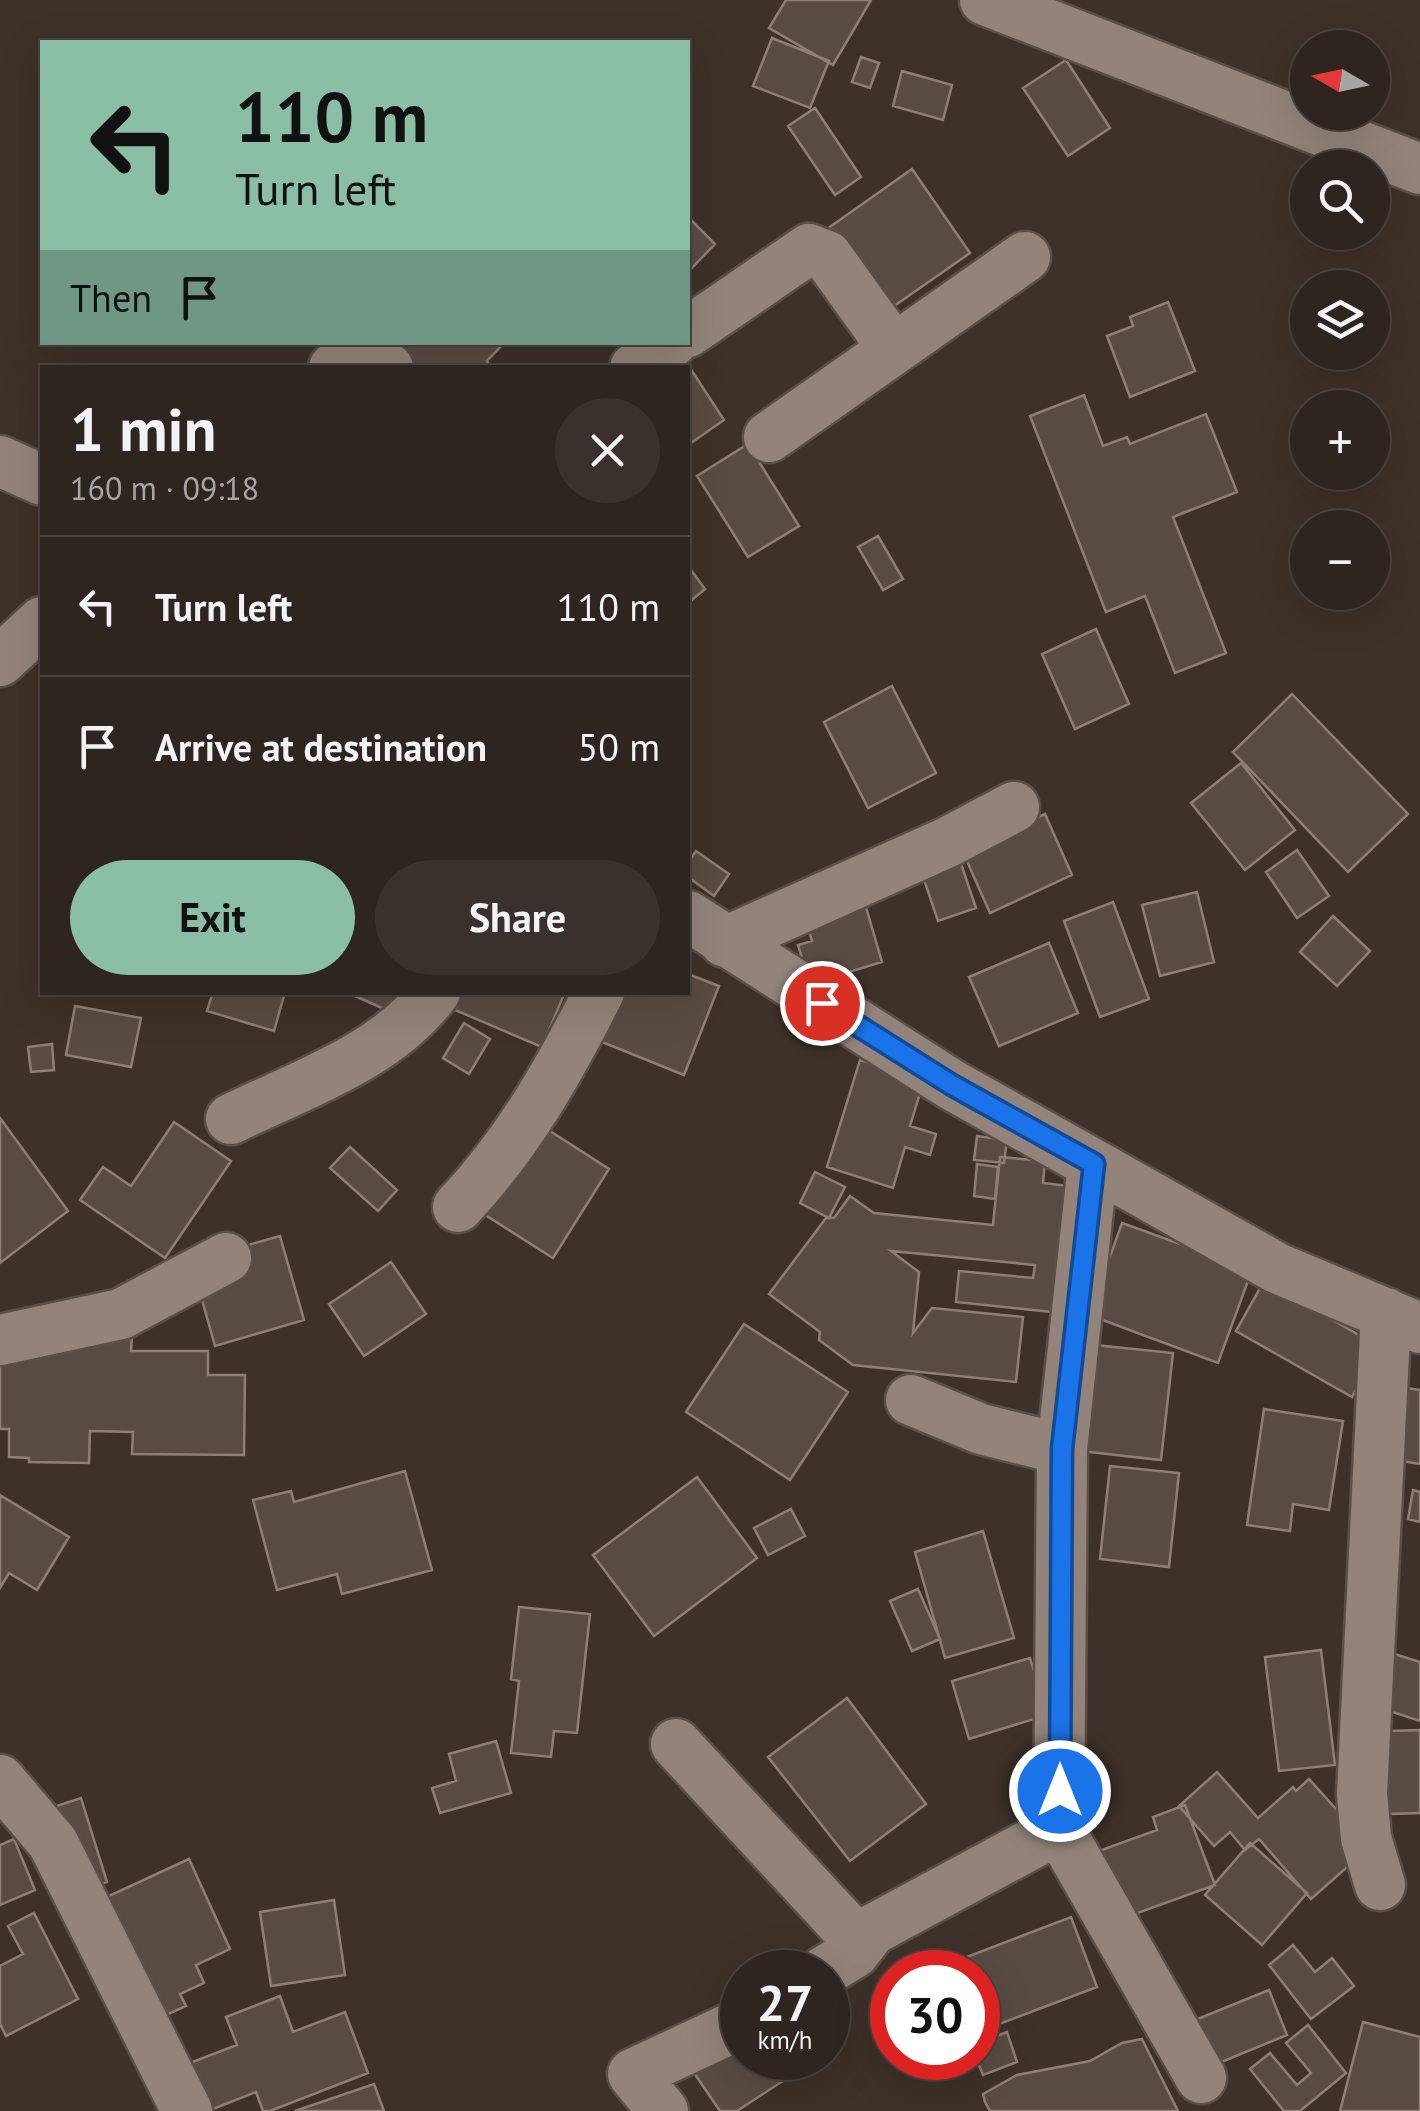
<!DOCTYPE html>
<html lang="en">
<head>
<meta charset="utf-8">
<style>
  :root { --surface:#2e251f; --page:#3a312c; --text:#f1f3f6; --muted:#a7a5a4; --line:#49423d; --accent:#8abfa5 }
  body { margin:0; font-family:"PT Sans",sans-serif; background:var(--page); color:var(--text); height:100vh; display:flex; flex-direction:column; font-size:38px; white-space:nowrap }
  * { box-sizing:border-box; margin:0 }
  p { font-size:32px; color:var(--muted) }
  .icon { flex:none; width:55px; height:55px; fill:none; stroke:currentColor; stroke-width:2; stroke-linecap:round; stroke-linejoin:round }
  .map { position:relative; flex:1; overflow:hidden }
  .panel { position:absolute; left:40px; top:365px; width:650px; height:630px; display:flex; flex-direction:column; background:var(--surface); border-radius:0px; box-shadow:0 10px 40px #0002,0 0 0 2px var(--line) }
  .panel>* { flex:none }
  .guide { position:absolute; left:40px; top:40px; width:650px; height:305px; border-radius:0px; box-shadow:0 10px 40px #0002,0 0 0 2px var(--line); background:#8abfa5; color:#111; overflow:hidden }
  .needle { width:65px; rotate:279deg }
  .buttons { position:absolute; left:1290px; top:30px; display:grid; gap:20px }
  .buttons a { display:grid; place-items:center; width:100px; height:100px; border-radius:50%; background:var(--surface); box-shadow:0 10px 40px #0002,0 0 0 2px var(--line); font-size:50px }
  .speed { position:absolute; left:720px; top:1950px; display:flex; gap:20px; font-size:50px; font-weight:700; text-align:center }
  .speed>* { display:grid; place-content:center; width:130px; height:130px; border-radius:50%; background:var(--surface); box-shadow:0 10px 40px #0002,0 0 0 2px var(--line); line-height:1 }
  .speed small { font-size:25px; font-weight:400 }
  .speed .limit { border:15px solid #d22; background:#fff; color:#111 }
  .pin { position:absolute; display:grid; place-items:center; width:85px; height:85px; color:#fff; margin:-42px; border:5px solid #fff; border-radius:50%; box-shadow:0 2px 10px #0007 }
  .me { position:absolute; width:110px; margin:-55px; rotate:0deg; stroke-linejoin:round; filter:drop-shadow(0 0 8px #0008) }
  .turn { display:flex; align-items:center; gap:35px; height:210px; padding:0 30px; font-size:45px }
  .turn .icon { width:130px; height:130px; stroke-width:2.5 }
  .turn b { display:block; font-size:70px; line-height:85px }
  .then { display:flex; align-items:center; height:95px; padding:0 30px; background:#0003; gap:20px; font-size:38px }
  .round { display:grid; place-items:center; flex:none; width:105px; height:105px; border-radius:52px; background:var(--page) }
  .summary { display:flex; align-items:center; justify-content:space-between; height:170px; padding:0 30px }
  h1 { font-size:60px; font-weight:700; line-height:75px }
  .button { display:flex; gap:20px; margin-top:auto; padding:20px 30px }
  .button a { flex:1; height:115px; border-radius:60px; background:var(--accent); color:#111; font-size:40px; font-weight:700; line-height:115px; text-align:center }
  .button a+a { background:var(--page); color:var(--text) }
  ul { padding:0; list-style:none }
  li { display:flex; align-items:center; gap:30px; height:140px; padding:0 30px; border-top:2px solid var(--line) }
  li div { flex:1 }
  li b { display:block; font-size:38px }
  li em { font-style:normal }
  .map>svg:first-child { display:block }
  .building { fill:#584b43; stroke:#8e7f76; stroke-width:2.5 }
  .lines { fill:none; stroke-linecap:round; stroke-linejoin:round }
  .minor-casing { stroke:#594f48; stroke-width:55 }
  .minor { stroke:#92847a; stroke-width:50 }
  .route-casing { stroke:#114b97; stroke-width:25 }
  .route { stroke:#1a73e8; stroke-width:18 }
</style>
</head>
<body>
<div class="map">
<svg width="1420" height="2111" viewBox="0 0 1420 2111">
  <rect width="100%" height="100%" fill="#3d3129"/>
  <path class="building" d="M786 0H871L833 65 769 28Z
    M772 38 829 61 810 108 753 86Z
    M861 57 879 63 870 88 852 82Z
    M1066 60 1110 128 1068 156 1023 88Z
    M902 71 952 85 943 120 893 106Z
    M815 108 861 177 835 195 788 126Z
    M912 169 970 253 864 327 807 243Z
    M688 217 715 244 688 272Z
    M1168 302 1195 371 1130 397 1107 336 1133 326 1130 317Z
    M381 342H505L487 361 491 368H406Z
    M673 342 724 420 688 445V368H629Z
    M1084 395 1103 446 1127 437 1130 444 1206 414 1237 492 1173 517 1226 653 1175 673 1145 596 1106 612 1030 416Z
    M748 444 799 526 748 557 697 476Z
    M878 536 903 579 883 590 858 547Z
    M688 566 705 589 688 603Z
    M1096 629 1129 704 1075 729 1042 654Z
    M892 686 936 773 868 808 824 722Z
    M1292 694 1408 814 1348 872 1233 752Z
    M1241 763 1295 830 1245 870 1191 803Z
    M1045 814 1072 875 990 913 962 850Z
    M954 843 976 908 938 921 916 856Z
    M1297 850 1329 896 1297 918 1266 872Z
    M696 851 729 874 714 896 688 877V863Z
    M858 880 882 962 810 984 798 945 812 941 799 898Z
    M1197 892 1214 962 1160 976 1142 905Z
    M1113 902 1149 999 1100 1017 1064 921Z
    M1333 916 1370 951 1337 986 1300 952Z
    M1049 943 1078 1013 999 1046 969 977Z
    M688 974 719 986 684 1075 570 1029 585 992H688Z
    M213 992H285L274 1031 207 1011Z
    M346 992H410L400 1016Z
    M454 992H565L542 1047 448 1007Z
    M75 1006 141 1018 131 1067 66 1055Z
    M464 1023 490 1039 469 1074 443 1058Z
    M52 1044 54 1070 31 1072 28 1047Z
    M860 1060 924 1080 910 1126 936 1134 930 1155 905 1147 893 1188 827 1167Z
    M525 1115 609 1169 553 1258 468 1204Z
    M0 1118 68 1211 0 1263Z
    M174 1122 231 1161 165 1258 80 1200 103 1167 131 1186Z
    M977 1136 1007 1140 1004 1163 974 1160Z
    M350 1147 397 1190 378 1211 330 1168Z
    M1000 1157 1045 1161 1043 1183 1069 1186 1062 1313 956 1302 959 1271 1033 1278 1035 1265 891 1251 919 1272 913 1333 932 1308 1023 1317 1016 1382 853 1365 819 1340 820 1332 769 1294 826 1218H834L850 1196 874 1213 993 1225Z
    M977 1164 998 1167 995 1199 974 1196Z
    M815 1172 845 1187 829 1218 800 1203Z
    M1122 1223 1252 1270 1218 1363 1089 1315Z
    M280 1236 304 1320 215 1346 191 1261Z
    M391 1262 426 1314 364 1356 329 1304Z
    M1264 1281 1380 1347 1352 1397 1236 1331Z
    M744 1324 848 1392 790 1480 686 1412Z
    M0 1335 132 1336 131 1351H208V1375H245L244 1455 132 1454 133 1432 90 1431 89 1463 29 1462V1458L9 1457V1429H0Z
    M1056 1341 1173 1353 1161 1460 1044 1447Z
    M1400 1387 1420 1390V1464L1389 1459Z
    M1264 1409 1343 1421 1329 1510 1293 1504 1290 1531 1247 1525Z
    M1110 1466 1179 1473 1169 1567 1100 1559Z
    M405 1471 432 1570 342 1594 337 1574 277 1590 253 1500 291 1491 294 1502Z
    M697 1477 757 1558 654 1636 593 1555Z
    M1413 1490 1420 1492V1522L1408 1519Z
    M0 1495 69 1537 37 1590 9 1573 0 1588Z
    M791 1509 805 1536 768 1555 754 1528Z
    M983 1531 1014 1638 945 1658 915 1552Z
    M918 1589 940 1639 912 1651 890 1601Z
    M519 1607 590 1614 577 1733 554 1731 551 1757 511 1753 519 1681 511 1679Z
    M1321 1650 1335 1765 1279 1771 1265 1657Z
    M1382 1650 1420 1662V1721L1365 1703Z
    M1030 1658 1047 1715 969 1739 952 1681Z
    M847 1698 926 1804 850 1861 768 1757Z
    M1420 1730V1813L1363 1815 1360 1732Z
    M496 1741 511 1793 440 1813 432 1788 456 1781 449 1754Z
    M1217 1772 1258 1818 1293 1787 1296 1791 1309 1779 1370 1847 1311 1899 1259 1839 1245 1850 1230 1832 1214 1846 1179 1806Z
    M81 1798 107 1882 64 1896 38 1812Z
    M1185 1805 1215 1885 1124 1918 1099 1851 1157 1830 1153 1817Z
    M14 1839 35 1890 0 1905V1845Z
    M1250 1843 1307 1893 1262 1945 1205 1895Z
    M189 1859 230 1949 196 1965 204 1983 180 1994 186 2006 129 2032 74 1912Z
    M334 1900 345 1975 271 1986 260 1912Z
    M34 1913 78 1999 6 2036 0 2024V1966L23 1954 8 1926Z
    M1071 1917 1097 1987 978 2032V1972H939L938 1968Z
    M1293 1945 1315 1972 1332 1958 1354 1986 1311 2019 1269 1965Z
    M1269 1990 1287 2035 1202 2070 1183 2025Z
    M280 1996 293 2032 345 2012 368 2073 270 2111H263L256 2092 208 2111 174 2069 237 2045 226 2017Z
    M1363 2022 1420 2037V2111H1340Z
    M1308 2025 1346 2073 1300 2111H1284L1250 2069 1270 2053 1297 2085 1311 2073 1286 2043Z
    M742 2032V2058H784L795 2073 737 2111H720L690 2067Z
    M1007 2032 1017 2062 983 2075 976 2058 978 2043Z
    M1142 2039 1178 2111H990L985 2102 983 2094 1017 2075 1090 2061 1122 2043Z
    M374 2084 384 2111H295Z"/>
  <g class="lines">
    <defs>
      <path id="minor" d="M985 0 1420 169
        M688 332 809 249 827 256 893 348
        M334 368 354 351 388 368
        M635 368 672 342
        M769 437 1025 257
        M0 461 42 480
        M0 661 42 622
        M688 916 952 1085 1093 1164 1277 1268 1420 1328
        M725 942 948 842 1014 807
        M231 1119C303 1084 386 1057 435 992
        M1093 1164 1062 1449 1059 1829 1201 2078
        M458 1207C518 1144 560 1069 599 992
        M0 1340 121 1314 226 1258
        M911 1400 981 1429 1062 1449
        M676 1744 861 1944
        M0 1780 53 1843 187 2111
        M1380 1885 1366 1838 1362 1794 1386 1313
        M823 1972 854 1953 872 1930 1059 1829
        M663 2111 633 2074 742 2023"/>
    </defs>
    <use href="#minor" class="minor-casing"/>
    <use href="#minor" class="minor"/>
  </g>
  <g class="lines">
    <defs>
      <path id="route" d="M822 1003 952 1085 1094 1164 1062 1449 1060 1791"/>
    </defs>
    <use href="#route" class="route-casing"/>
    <use href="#route" class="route"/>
  </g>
</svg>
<div class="buttons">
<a><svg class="needle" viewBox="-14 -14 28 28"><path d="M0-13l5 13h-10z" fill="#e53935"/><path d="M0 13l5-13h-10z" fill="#a7a5a4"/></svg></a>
<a><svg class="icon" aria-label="search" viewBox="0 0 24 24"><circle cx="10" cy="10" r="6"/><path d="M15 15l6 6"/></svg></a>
<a><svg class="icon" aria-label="layers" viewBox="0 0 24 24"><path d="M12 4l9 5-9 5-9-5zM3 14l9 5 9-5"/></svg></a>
<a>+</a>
<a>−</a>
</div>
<div class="speed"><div>27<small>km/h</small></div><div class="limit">30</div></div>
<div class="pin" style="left:822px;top:1003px;background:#d93025"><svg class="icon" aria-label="arrive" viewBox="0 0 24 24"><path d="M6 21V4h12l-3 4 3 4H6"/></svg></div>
<svg class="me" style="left:1060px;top:1791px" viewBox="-20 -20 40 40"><circle r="17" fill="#1a73e8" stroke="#fff" stroke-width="3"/><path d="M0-11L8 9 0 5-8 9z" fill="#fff"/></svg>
<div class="guide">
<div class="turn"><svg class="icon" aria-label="left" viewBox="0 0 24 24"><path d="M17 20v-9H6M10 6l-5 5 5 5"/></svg><div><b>110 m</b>Turn left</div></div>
<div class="then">Then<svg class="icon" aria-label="arrive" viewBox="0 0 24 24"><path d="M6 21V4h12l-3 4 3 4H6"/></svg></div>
</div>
<section class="panel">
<div class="summary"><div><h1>1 min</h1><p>160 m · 09:18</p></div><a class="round"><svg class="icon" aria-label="close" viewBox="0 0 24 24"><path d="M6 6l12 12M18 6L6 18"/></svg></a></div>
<ul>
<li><svg class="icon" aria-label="left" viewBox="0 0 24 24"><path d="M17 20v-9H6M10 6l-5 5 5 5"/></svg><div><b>Turn left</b></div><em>110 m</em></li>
<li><svg class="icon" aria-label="arrive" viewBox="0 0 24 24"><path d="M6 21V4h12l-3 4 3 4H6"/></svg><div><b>Arrive at destination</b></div><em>50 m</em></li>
</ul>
<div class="button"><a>Exit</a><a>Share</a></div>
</section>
</div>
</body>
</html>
